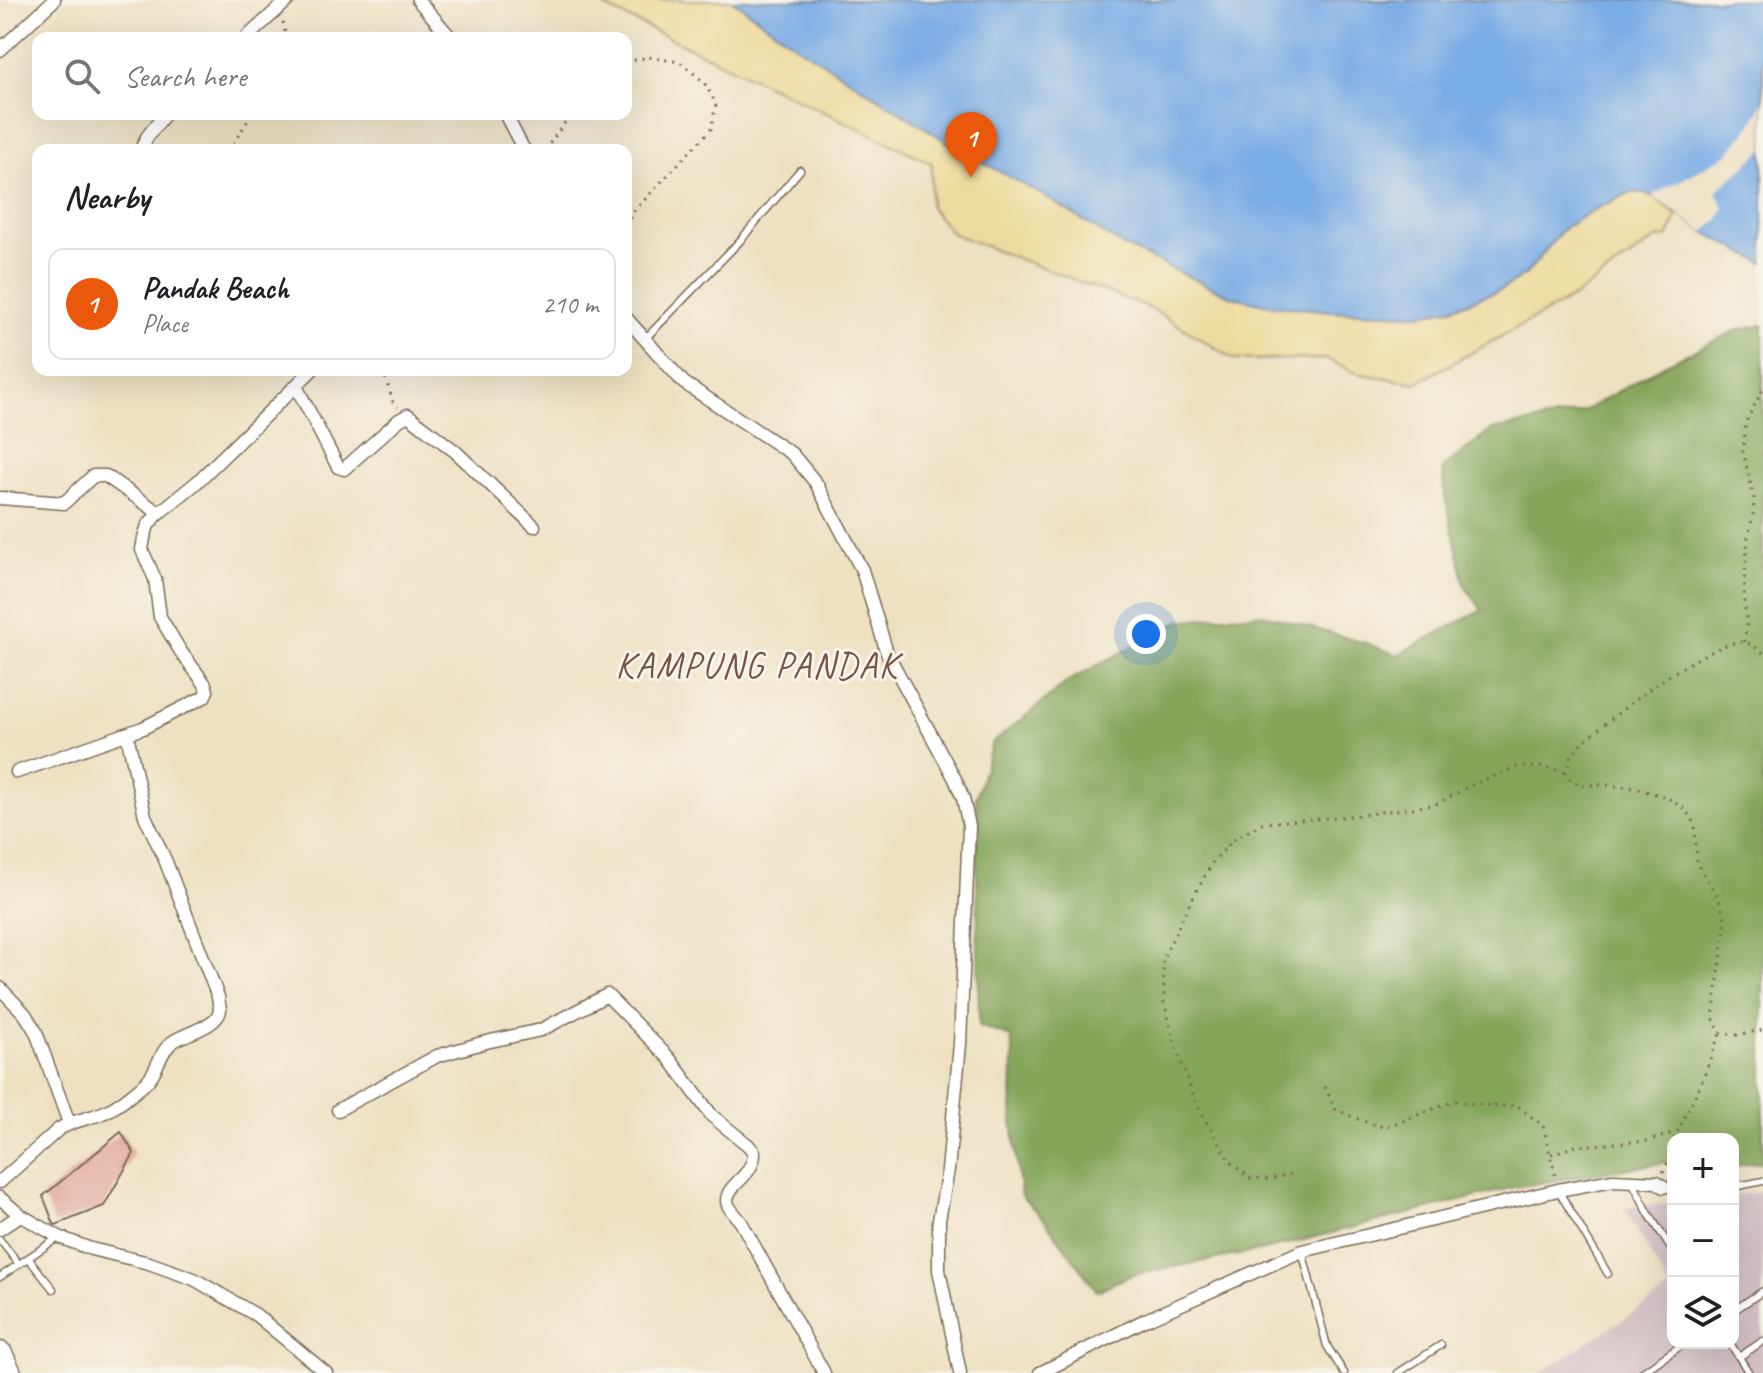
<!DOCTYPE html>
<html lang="en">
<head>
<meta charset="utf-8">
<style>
	:root { --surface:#fff; --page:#f6f6f6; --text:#202124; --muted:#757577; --line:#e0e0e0; --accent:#ea580c }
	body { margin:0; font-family:Caveat,sans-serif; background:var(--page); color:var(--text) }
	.controls { position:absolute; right:24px; bottom:24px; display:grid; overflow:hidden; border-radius:16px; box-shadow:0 8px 32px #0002 }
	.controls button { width:72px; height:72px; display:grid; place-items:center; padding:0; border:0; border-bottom:2px solid var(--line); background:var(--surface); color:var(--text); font:40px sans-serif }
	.you { position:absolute; left:1146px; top:634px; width:28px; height:28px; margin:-20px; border:6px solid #fff; border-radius:50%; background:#1a73e8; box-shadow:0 0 0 12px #1a73e833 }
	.badge { display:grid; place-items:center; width:52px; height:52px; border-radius:50%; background:var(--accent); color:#fff; font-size:26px; font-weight:700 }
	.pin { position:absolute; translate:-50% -66px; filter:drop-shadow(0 2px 4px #0008) }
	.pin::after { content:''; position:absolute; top:42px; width:28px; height:24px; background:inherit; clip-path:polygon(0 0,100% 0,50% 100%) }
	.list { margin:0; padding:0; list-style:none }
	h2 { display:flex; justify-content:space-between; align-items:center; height:104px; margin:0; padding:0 32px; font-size:34px }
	h2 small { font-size:26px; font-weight:400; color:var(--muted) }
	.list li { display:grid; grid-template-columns:52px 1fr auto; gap:24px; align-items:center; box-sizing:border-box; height:112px; margin:0 16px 16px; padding:0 16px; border:2px solid var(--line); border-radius:16px }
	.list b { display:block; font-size:30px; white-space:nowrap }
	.list p { margin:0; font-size:26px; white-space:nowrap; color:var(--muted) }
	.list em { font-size:26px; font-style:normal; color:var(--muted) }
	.icon { flex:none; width:44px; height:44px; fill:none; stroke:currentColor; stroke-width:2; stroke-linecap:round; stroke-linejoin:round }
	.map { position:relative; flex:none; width:1763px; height:1373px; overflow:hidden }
	.search { position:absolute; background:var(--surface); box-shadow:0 8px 32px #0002; left:32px; top:32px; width:600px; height:88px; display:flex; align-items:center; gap:20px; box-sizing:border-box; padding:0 28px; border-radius:16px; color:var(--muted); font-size:30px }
	.panel { position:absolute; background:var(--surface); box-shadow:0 8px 32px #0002; left:32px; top:144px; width:600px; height:232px; border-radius:16px }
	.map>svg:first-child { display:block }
	.industrial { fill:#d2bec3 }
	.forest { fill:#84a55a; stroke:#60683c; stroke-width:2 }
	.sand { fill:#eeda9e; stroke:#94825e; stroke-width:2 }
	.water { fill:#7aace5; stroke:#5a6b82; stroke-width:2 }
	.pier { fill:#eee1c2 }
	.building { fill:#e0a393 }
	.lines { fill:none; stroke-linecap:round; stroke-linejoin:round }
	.lane-casing { stroke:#7a6a57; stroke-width:9 }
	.street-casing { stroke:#7a6a57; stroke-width:15 }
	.highway-casing { stroke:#7a6a57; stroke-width:27 }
	.path { stroke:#7a6a57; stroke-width:3; stroke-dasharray:2 6; stroke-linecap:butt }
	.lane { stroke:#fff; stroke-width:6 }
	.street { stroke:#fff; stroke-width:12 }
	.highway { stroke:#fff; stroke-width:24 }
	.labels { text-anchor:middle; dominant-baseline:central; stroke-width:6; stroke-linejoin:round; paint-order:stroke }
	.neighbourhood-label { font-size:36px; letter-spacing:2px; fill:#755447; stroke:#f7f3e8 }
</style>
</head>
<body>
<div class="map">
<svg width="1763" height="1373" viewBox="0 0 1763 1373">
	<rect width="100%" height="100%" fill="#f7f3e8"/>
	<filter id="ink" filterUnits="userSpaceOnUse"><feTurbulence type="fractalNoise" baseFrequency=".0125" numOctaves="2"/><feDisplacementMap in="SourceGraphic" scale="16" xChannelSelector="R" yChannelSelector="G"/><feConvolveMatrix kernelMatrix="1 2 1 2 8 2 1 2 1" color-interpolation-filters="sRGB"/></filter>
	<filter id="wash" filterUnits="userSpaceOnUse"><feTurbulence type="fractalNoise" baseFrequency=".006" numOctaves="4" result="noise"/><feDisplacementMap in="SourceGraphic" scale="32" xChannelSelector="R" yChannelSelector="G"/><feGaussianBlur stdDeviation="1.8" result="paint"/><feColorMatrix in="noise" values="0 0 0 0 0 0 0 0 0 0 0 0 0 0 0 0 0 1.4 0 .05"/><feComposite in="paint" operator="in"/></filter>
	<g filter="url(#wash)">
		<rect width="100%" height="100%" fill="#eee1c2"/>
		<path class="industrial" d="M1763,1191V1373H1540L1670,1289L1624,1208L1673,1203V1343H1733V1196Z"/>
		<path class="forest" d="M1763,325V1162L1733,1166V1139H1673V1161L1515,1187L1263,1250L1131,1275L1097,1291L1044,1219L1021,1196L1012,1120L1013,1054L1011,1037L979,1026L976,798L992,743L1070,680L1180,621L1210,617L1263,614L1365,643L1397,655L1482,610L1465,586L1445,496L1442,468L1492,430L1582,412L1664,365L1735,331Z"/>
		<path class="sand" d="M590,0H732L794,44L952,145L1044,196L1124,246L1230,296L1331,311L1418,314L1449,309L1502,289L1526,274L1564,228L1592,211L1629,193L1636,192L1652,196L1677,215L1669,237L1655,239L1574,297L1416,383L1356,373L1327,359L1235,360L1152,309L953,234L930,207L932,163Z"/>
		<path class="water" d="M732,0H1763V263L1704,232L1652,196L1636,192L1629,193L1592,211L1564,228L1526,274L1502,289L1449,309L1418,314L1331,311L1269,305L1230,296L1124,246L1044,196L952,145L794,44Z"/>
		<path class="pier" d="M1763,102V150L1717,191L1724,208L1718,220L1704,232L1652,196L1727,155L1752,124Z"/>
		<g id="blocks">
			<path class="building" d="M121,1132L134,1153L104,1206L56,1225L54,1224L43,1196Z"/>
		</g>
	</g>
	<g filter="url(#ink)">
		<use href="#blocks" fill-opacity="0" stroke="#7a6a57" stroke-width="2"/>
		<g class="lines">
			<g class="lane-casing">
				<g id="lane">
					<path d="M645,339L739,242L800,170"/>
					<path d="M1633,1183L1649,1214L1673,1252"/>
					<path d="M1733,1187L1763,1181"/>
					<path d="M1558,1190L1608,1274"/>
					<path d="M0,1240L19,1264"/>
					<path d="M1302,1251L1327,1346L1344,1373"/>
					<path d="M28,1258L53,1289"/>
					<path d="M0,1277L59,1237"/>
					<path d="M1733,1311L1763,1291"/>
					<path d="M1730,1343L1749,1373"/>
					<path d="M1739,1357L1763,1341"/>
					<path d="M1398,1373L1441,1345"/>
					<path d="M1641,1373L1685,1343"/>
				</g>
			</g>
			<g class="street-casing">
				<g id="street">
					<path d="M418,0L451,38"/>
					<path d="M246,38L288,0"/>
					<path d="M0,50L54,0"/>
					<path d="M505,114L524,150"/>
					<path d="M141,150L147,137L165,114"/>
					<path d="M626,318L684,383L792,454L816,483L862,570L887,653L955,779L963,798L969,826L960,1044L948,1170L939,1220V1270L960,1373"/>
					<path d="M296,386L338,467L344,469L399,420L408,415L456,452L534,526"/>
					<path d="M0,498L64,503L93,476H106L159,513"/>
					<path d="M17,772L143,728L204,697L207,691L205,684L181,652L160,617L155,579L142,550L144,538L148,525L159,513L196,483L312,370"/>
					<path d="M0,988L25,1014L36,1032L69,1123"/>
					<path d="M338,1110L437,1056L486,1042L541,1030L607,995L669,1058L712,1116L748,1145L754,1152C755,1178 721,1186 728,1205C731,1211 737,1217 741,1222L824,1373"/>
					<path d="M0,1182L59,1129C72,1121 86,1119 100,1114C116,1108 130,1096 142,1086C159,1073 158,1051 174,1041C186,1033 218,1026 220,1010C220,1008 218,999 218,997L166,862L145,816L127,734"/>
					<path d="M0,1198L20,1215L59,1237L91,1249L149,1263L194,1279L256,1315L326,1373"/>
					<path d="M0,1229L20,1215"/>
					<path d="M1040,1373L1143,1321L1302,1251L1558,1190L1613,1180L1657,1182L1664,1187"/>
				</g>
			</g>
			<g class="highway-casing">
				<path id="highway" d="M0,1354L9,1373"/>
			</g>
			<g class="path">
				<path d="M283,22L286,38"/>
				<path d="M626,62L648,57L680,62L704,82L716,104L711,129L634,211L626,223"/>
				<path d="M229,150L252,114"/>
				<path d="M545,150L571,114"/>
				<path d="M383,370L393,402L398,407"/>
				<path d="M1744,642L1747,624L1744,601L1745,571L1748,537L1753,516L1754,498L1743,451L1746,422L1763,389"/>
				<path d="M1763,653C1757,648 1750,642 1741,642C1728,642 1718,649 1706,654C1659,678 1620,712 1579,745L1571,757L1566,772L1571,781L1583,785H1606L1635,788L1666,797L1685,809L1695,824L1697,864L1718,897L1726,921L1713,1017L1720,1033L1736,1035L1763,1030"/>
				<path d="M1325,1087L1335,1109L1360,1120L1383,1127L1400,1122L1454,1101L1493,1106H1518L1543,1126L1556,1178"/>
				<path d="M1674,1139L1701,1083L1720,1033"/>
				<path d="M1551,1154L1576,1146L1647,1141L1676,1132"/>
				<path d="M1663,1172L1667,1164L1673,1141"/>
				<path d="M1291,1174L1270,1179L1250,1178L1230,1162L1196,1103L1177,1050L1164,1002L1163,958L1188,907L1212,863L1233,840L1262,823L1351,816L1434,805L1472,785L1517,767H1544L1566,772"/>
			</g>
			<use href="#lane" class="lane"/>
			<use href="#street" class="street"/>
			<use href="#highway" class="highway"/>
		</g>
	</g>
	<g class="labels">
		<g class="neighbourhood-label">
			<text x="757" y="665">KAMPUNG PANDAK</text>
		</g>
	</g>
</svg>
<div class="controls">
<button>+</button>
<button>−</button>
<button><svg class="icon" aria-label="layers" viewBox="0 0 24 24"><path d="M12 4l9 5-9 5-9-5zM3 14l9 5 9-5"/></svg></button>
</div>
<div class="you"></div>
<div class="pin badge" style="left:971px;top:178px">1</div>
<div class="search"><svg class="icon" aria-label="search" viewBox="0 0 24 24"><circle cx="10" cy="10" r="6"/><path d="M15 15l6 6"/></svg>Search here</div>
<section class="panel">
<h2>Nearby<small></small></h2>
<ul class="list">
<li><span class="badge">1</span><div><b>Pandak Beach</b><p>Place</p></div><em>210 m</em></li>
</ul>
</section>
</div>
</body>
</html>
